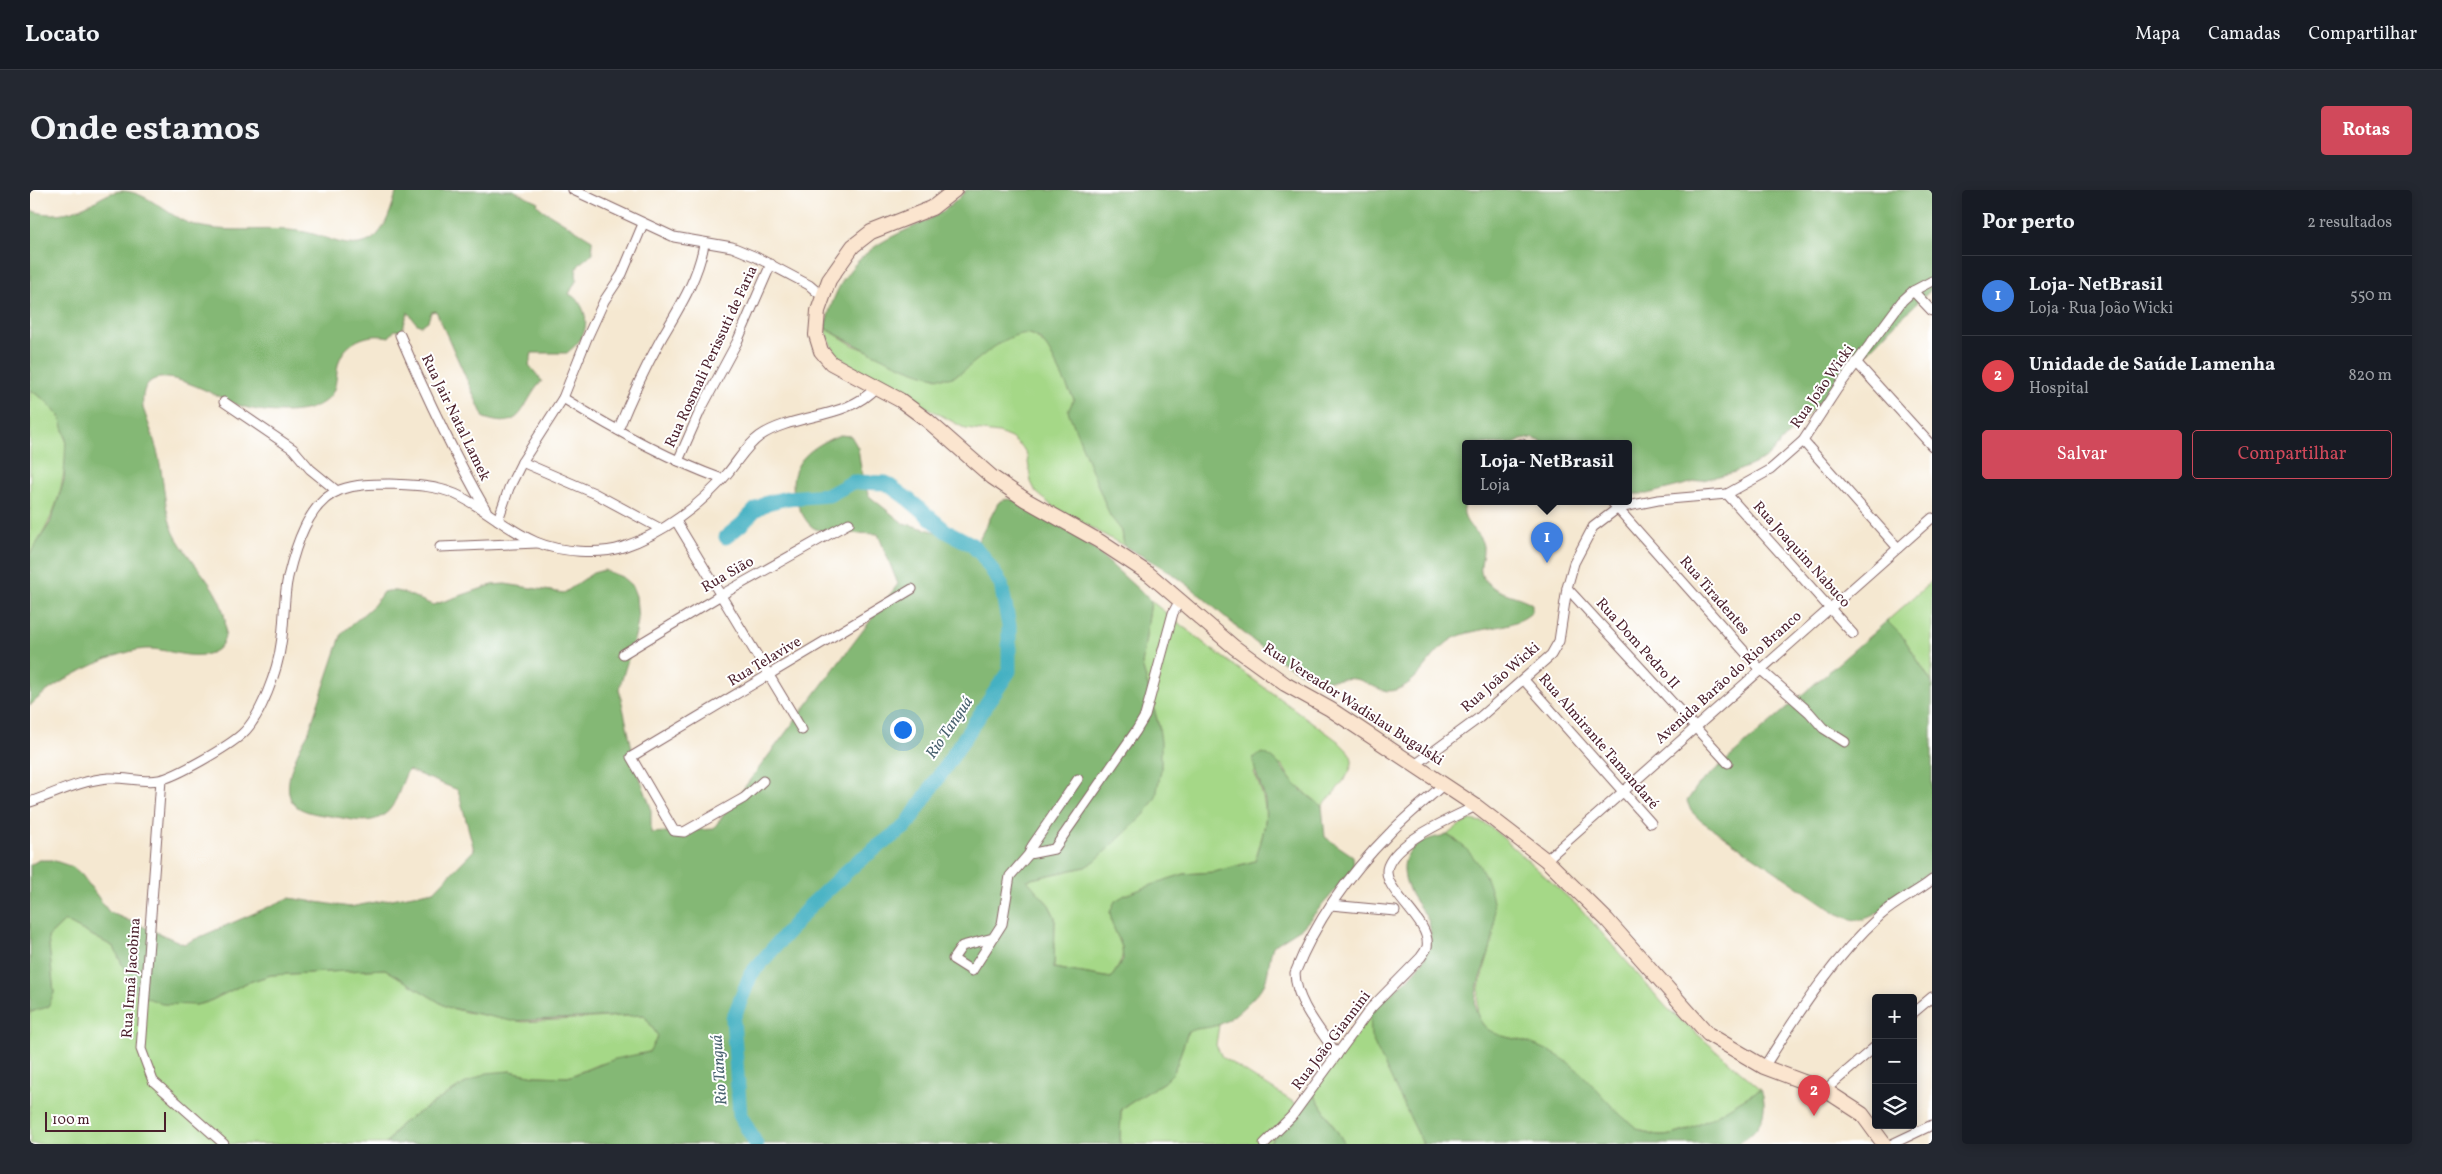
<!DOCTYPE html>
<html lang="pt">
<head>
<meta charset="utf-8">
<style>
	:root { --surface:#171b24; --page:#242831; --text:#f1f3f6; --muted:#9ea1a6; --line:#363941; --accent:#d1495b }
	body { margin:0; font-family:Vollkorn,serif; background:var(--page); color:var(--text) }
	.controls { position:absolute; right:15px; bottom:15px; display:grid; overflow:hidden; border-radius:5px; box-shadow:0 2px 12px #0003 }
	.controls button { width:45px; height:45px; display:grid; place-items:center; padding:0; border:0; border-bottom:1px solid var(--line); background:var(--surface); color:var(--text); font:25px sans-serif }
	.scale { position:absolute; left:15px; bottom:12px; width:121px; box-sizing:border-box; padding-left:5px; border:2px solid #4a1f2b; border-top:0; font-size:14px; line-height:18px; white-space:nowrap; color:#4a1f2b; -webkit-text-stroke:4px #fff; paint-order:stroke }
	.you { position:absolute; left:872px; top:539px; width:18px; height:18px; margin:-12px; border:4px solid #fff; border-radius:50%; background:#1a73e8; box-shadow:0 0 0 8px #1a73e833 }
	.badge { display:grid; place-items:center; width:32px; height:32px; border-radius:50%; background:var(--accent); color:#fff; font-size:16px; font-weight:700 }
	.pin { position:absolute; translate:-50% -41px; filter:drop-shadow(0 1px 2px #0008) }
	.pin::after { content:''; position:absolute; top:26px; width:18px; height:15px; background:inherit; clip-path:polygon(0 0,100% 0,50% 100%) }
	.popup { position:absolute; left:1432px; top:250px; width:170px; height:65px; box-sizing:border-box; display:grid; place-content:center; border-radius:5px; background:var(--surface); filter:drop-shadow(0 1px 4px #0005); font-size:16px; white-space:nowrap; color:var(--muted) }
	.popup b { font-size:19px; color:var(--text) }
	.popup::after { content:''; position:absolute; left:50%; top:100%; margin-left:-10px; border:10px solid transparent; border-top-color:var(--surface) }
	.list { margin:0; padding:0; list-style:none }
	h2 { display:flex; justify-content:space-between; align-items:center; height:65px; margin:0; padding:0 20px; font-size:21px }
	h2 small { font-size:16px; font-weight:400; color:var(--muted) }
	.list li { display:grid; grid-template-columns:32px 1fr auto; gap:15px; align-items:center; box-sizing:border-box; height:80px; padding:0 20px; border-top:1px solid var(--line) }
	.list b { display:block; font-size:19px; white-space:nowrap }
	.list p { margin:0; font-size:16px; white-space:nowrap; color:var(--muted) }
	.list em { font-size:16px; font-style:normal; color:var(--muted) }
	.actions { display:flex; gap:10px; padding:15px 20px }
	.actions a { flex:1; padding:11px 0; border:1px solid var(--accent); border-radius:5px; text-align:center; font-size:18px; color:var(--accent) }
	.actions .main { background:var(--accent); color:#fff }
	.icon { flex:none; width:28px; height:28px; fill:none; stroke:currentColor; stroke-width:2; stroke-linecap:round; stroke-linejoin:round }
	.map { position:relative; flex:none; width:1902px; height:954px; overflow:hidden; border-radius:5px }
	header { display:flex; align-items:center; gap:30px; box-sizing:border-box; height:70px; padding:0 25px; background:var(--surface); border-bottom:1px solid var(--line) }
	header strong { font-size:24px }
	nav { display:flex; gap:28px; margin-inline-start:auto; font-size:18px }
	.intro { display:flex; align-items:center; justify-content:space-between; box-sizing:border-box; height:120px; padding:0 30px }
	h1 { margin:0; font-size:35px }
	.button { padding:12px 22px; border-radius:5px; background:var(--accent); color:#fff; font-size:18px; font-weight:700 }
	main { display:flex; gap:30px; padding:0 30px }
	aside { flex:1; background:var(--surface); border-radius:5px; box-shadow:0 2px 12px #0003 }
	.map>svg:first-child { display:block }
	.green { fill:#a5d887; stroke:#787c59 }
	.forest { fill:#84b874; stroke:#676c50 }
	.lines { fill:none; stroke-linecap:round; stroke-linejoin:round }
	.river { stroke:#45b1c2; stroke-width:15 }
	.minor-casing { stroke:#866565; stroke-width:11 }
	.secondary-casing { stroke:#866565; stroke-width:16 }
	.minor { stroke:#fff; stroke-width:9 }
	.secondary { stroke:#fbe5cf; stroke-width:14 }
	.labels { text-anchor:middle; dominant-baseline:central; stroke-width:4; stroke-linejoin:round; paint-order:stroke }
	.street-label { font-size:15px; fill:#4a1f2b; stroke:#fff }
	.water-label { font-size:16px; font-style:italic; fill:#48616f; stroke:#fff }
</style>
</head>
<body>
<header>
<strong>Locato</strong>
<nav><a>Mapa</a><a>Camadas</a><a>Compartilhar</a></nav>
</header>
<div class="intro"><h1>Onde estamos</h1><a class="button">Rotas</a></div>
<main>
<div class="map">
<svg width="1902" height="954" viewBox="0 0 1902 954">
	<rect width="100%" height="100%" fill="#fff"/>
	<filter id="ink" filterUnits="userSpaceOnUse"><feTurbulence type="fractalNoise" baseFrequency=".02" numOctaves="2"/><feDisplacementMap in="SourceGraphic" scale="10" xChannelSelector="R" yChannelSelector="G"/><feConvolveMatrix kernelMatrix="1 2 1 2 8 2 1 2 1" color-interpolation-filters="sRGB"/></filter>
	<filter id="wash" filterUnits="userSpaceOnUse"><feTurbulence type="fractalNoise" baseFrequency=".0096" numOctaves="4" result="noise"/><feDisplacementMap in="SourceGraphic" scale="20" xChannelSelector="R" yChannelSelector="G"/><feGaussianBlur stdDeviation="1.12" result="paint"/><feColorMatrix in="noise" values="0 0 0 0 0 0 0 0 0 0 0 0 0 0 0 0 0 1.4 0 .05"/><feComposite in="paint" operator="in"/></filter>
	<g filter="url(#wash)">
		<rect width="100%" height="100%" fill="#f5e8d1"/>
		<g class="green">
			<path d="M795,138L823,155L907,188L980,144L994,142L1005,146L1018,158L1056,232L1092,341L1094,356L1021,315L1006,302L1001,292L997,265L993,258L981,248L969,243L936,239L827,179C807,167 802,161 795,138Z"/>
			<path d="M0,200C11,207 22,214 29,225C35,235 36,248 36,259C35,299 22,332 0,364Z"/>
			<path d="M1902,391V493L1873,447L1857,431Z"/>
			<path d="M1121,411L1180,458L1308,551C1313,557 1321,562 1322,570C1324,583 1300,607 1292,616L1263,593L1252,575L1224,582C1241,623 1237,630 1225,671L1184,682L1154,684L1119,697L1082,734C1094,761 1098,763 1081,788L1024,778L1025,727L1019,715L996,690L1055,677L1131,580L1129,537L1112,475Z"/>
			<path d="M1440,630L1452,632L1463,639L1551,719L1637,818L1731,899C1704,913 1661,946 1630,946C1621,946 1613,941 1605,937L1491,850L1469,846L1455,838L1447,825L1449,797L1462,752L1426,650L1417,645L1427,637Z"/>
			<path d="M35,731L84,757L103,798L166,815L178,812L216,793L241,785L355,779L417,817L436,822L493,832L614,825L628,846L619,862L567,875L538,887L505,886L480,881L434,894L370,935L356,954H0V822H3L24,803L18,747Z"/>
			<path d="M1340,819L1355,874L1393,954H1315L1283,903Z"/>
			<path d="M1189,835L1186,855L1192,867L1271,917L1238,954H1090L1091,919L1134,892L1144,882L1158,842L1167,837Z"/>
		</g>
		<g class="forest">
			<path d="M367,0H483L508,12L507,15L513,20L562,50L563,63C554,71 543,75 547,89L539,104C554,111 561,133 551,148C548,154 542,158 537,163H502L499,175L512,191C490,214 495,242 454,228L406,121L401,122L398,131L391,136L386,133L378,122L372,141L365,140L359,147C338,142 313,152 308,175C306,184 307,197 301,205C290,219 270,222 253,222C239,222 224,220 211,216C187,209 107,155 113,218C120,238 128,259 131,280C135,302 135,323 144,343C160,376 201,404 195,446C193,454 189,460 181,463C161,470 141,460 121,459C91,457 20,493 0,516V364L20,333L28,310L34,290L36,249L30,226L15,210L0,200V20C21,28 43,23 62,13C71,8 80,2 90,1C115,0 136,24 158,33C195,46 237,35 275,42C297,46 319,62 341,50C356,41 362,16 367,0Z"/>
			<path d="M936,0H1902V99L1869,130L1735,269L1705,282L1617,304H1598V254H1518L1502,248L1491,250L1484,254H1436C1436,273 1438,294 1436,312C1435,316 1433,319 1434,324C1436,337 1451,343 1453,356C1454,372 1444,383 1460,395C1472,405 1489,405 1502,414V422C1486,439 1446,437 1424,448C1402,460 1392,490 1368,499C1352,506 1341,492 1325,489C1311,487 1298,493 1284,488C1242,474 1194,424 1159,396C1139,380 1116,368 1094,356L1092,341L1080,326L1038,221L1044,209C1013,155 1014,115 947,170C939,176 929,187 918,188C893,191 819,152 795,138C803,102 817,75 849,54C880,35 911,31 936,0Z"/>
			<path d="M810,245L821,246L828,258L833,291L839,306L873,333L947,353L968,313C977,306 985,310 995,314L1062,357L1121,411L1112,475L1129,537L1131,552V580L1126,607L1114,625L1065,671L1055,677L997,690L1019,715L1025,727L1024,778L1081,788L1093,770L1092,757L1082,734L1080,722L1085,711L1095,705L1138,689L1154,684L1184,682L1225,671C1232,648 1239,629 1234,606C1230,592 1224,582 1223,568L1232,563C1249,568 1252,581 1264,593C1272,602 1283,609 1292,616L1295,647L1323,666L1324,679L1273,737L1243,756C1239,767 1239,780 1236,790C1232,802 1200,832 1188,835C1177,839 1168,837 1158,842L1144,882L1134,892L1091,919L1090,954H356L370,935L381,927L434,894L457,883L480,881L505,886L538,887L585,869L619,862L628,846L614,825L481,831L417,817L355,779L241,785L216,793L178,812L166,815L132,814L113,806L103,798L84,757L35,731L18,747L24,803L18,817L0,822V675L9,670H22L43,677L52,685L79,722L154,754L259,708L320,717L404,701L444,660L428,600L378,580C371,592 367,616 355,624C341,635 323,630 307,627C294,625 280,624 269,618C245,604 268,560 278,544L312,443L344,415L353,402C371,397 386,409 403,415L462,395L475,394L534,403L563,383L574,380L592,387L602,396L606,406L608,430L606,443L589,499L606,577L621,618V643L683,639L868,394L848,344C830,343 803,344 786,339C778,336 773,325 769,318C751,280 776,258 810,245Z"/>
			<path d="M1857,431L1873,447L1902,493V680C1885,694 1849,730 1827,730C1821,730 1814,726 1808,724L1670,630L1661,621L1657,611L1668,595Z"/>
			<path d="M1417,645C1455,665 1471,712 1462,752C1457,774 1439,804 1448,826C1457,849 1483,846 1502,854C1514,858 1526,864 1536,871C1564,889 1595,944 1629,946C1658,948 1705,912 1731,899C1740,923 1729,942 1706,954H1393L1341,847L1340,819C1362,802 1391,785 1399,756C1401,748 1401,737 1398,730C1394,721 1385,713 1381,704C1363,668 1381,650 1417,645Z"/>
			<path d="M1283,903L1315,954H1238Z"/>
		</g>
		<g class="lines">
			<path class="river" d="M696,347L712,334L725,320L737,313L757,308L799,305L823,292L856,293L878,309L916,341L941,354L952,365L971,394L979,436V481L876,636L827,672L781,715L721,784L703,829L710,925L726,954"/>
		</g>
	</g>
	<g filter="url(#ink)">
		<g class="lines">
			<g class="minor-casing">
				<g id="minor">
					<path d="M543,0L644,47L702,57L726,67L779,95L793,107"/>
					<path d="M1883,101L1902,121"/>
					<path d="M370,145C396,206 423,263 456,320"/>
					<path d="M1826,172L1902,256"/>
					<path d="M533,208C583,239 637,269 692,289"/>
					<path d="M194,212L263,259L280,279L307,301"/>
					<path d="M588,240C601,208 615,178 631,149C649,118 668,89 674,54"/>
					<path d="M1773,251L1868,358"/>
					<path d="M1490,254H1492"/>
					<path d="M648,271L670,221L707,152L741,74"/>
					<path d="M492,272L564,303L631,339"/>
					<path d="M1697,304L1823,444"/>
					<path d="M1582,312L1730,479L1779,522L1793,538L1815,552"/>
					<path d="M468,330L479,298L492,272L533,208L557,148L574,111L592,84L613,34"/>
					<path d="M646,331L772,540"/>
					<path d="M410,357L507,353"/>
					<path d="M1537,398L1698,573"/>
					<path d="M593,464L691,405L819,333"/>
					<path d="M1494,490L1621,633"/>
					<path d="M1385,575L1449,528L1521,465L1529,451L1537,398L1544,373L1563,337L1588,318L1628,310L1697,304L1740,280L1773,251L1807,199L1872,111L1883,101L1902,91"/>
					<path d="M131,590L111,859L123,891L194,954"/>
					<path d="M733,591L714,608L654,642L644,641L601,567L882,399"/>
					<path d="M0,612C26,603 51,590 79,588C96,587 113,593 129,590C146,587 199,556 212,544C231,527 248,479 251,454C255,432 253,409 258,387C265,358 278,312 310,300C327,294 342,294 359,294C381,295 404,295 425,304C454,317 477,340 506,352C529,362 570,365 593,357C632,344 671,315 697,284C708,271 716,256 730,246C764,223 817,230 846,197"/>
					<path d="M999,664L1002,656L1048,589"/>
					<path d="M1516,670L1902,328"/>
					<path d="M1301,715L1365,721"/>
					<path d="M963,748L932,756L923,769L942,781L972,734L980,686L999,664L1024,659L1106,541L1115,526L1143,423L1150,410"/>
					<path d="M1883,823L1902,807"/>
					<path d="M1307,865C1291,840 1266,813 1265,783C1286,730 1320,683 1360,643C1377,625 1397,610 1414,594"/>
					<path d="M1734,877C1769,822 1803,768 1851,725C1866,711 1886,703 1902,690"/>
					<path d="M1795,900L1846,856"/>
					<path d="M1234,954L1262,926L1341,818L1391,767C1393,764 1396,760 1397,757C1402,730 1349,699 1358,676C1368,650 1422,628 1446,616"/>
					<path d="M1862,954L1902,935"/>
				</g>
			</g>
			<g class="secondary-casing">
				<path id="secondary" d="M925,0L902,18L841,42L823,56L799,90L788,121L786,145L791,161L801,173L870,210L897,230L962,287L996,310L1069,351L1119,384L1204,457L1255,494L1300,519L1446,616L1516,670L1577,730L1678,844L1734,877L1795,900L1832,924L1854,954"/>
			</g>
			<use href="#minor" class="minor"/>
			<use href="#secondary" class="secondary"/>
		</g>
	</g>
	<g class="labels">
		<g class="street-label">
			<text transform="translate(682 167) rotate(-65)">Rua Rosmali Perissuti de Faria</text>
			<text transform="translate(1793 197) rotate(-55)">Rua João Wicki</text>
			<text transform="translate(425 228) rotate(64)">Rua Jair Natal Lamek</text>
			<text transform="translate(1771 365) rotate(48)">Rua Joaquim Nabuco</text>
			<text transform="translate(698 385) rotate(-30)">Rua Sião</text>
			<text transform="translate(1684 406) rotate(49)">Rua Tiradentes</text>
			<text transform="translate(1607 454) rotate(48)">Rua Dom Pedro II</text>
			<text transform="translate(735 472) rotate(-31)">Rua Telavive</text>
			<text transform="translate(1471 488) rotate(-41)">Rua João Wicki</text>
			<text transform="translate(1699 488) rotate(-42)">Avenida Barão do Rio Branco</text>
			<text transform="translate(1323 515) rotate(33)">Rua Vereador Wadislau Bugalski</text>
			<text transform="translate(1568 552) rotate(49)">Rua Almirante Tamandaré</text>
			<text transform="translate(102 788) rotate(-86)">Rua Irmã Jacobina</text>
			<text transform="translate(1302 851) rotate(-53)">Rua João Giannini</text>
		</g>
		<g class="water-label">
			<text transform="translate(920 538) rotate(-56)">Rio Tanguá</text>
			<text transform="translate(690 880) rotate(-94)">Rio Tanguá</text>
		</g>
	</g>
</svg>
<div class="controls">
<button>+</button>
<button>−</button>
<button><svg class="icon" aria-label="layers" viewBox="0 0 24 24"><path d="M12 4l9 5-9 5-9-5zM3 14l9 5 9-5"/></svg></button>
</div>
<div class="scale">100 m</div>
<div class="you"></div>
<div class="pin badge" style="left:1517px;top:373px;background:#3f7fe0">1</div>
<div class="popup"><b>Loja- NetBrasil</b>Loja</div>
<div class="pin badge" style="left:1784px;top:926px;background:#e0444e">2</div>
</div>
<aside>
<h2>Por perto<small>2 resultados</small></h2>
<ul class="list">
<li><span class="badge" style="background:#3f7fe0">1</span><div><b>Loja- NetBrasil</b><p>Loja · Rua João Wicki</p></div><em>550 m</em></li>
<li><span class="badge" style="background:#e0444e">2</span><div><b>Unidade de Saúde Lamenha</b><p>Hospital</p></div><em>820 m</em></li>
</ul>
<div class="actions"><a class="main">Salvar</a><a>Compartilhar</a></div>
</aside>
</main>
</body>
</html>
